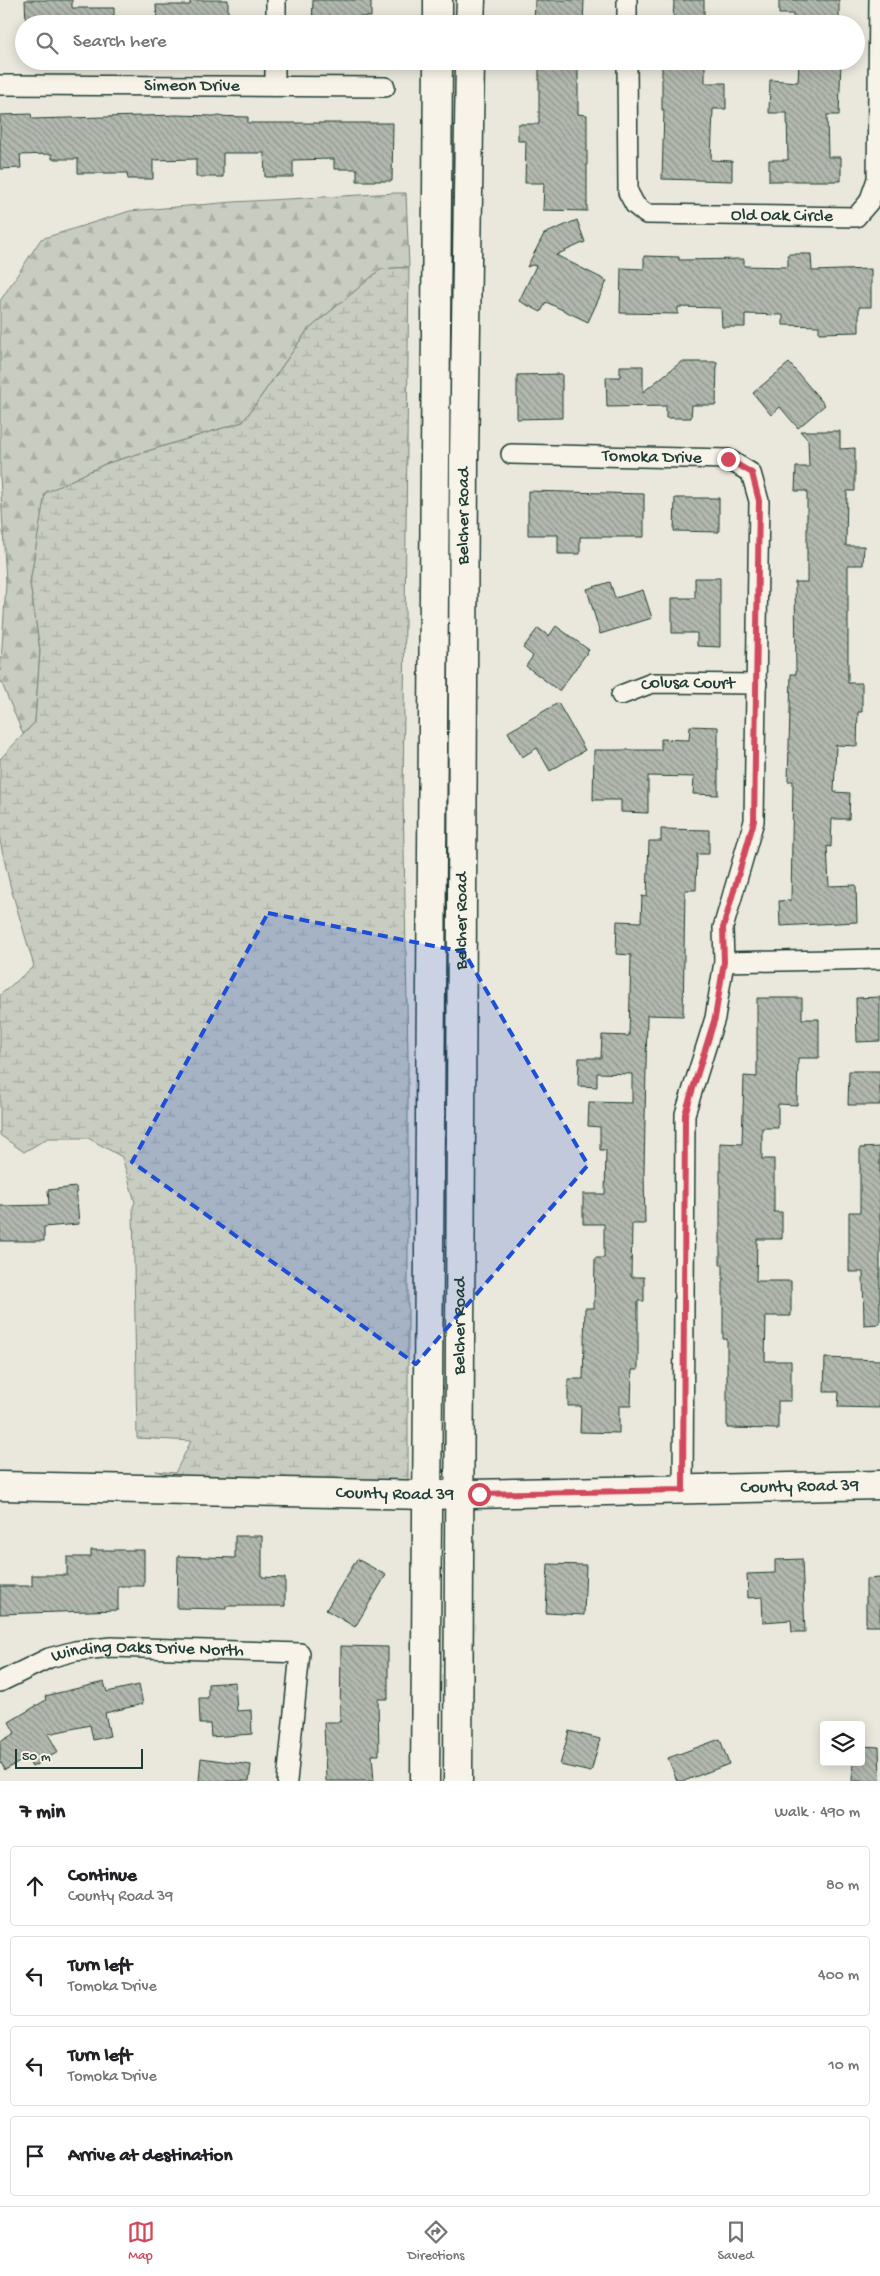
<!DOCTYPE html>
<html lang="en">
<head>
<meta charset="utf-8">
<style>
	:root { --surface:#fff; --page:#f6f6f6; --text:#202124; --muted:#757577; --line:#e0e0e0; --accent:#d1495b }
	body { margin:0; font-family:"Gochi Hand",sans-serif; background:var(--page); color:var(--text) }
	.controls { position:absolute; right:15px; bottom:15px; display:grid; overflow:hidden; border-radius:5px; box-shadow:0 2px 12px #0003 }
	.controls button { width:45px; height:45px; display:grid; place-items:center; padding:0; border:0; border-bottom:1px solid var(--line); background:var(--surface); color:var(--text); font:25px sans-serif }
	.scale { position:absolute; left:15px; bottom:12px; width:128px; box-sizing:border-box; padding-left:5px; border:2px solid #1f3d34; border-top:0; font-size:14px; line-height:18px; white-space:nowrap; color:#1f3d34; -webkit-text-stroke:4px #f7f3e8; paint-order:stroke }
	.stop { position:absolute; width:15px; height:15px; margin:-11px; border:4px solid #d1495b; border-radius:50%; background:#fff }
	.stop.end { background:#d1495b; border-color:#fff; box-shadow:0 1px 5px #0008 }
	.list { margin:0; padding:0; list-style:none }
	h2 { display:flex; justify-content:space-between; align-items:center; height:65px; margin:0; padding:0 20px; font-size:21px }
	h2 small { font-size:16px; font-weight:400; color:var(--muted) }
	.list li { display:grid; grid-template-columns:32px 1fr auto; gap:15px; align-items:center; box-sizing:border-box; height:80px; margin:0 10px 10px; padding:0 10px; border:1px solid var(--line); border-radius:5px }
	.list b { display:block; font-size:19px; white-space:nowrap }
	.list p { margin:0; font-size:16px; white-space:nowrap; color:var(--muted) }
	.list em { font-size:16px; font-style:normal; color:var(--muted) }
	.icon { flex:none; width:28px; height:28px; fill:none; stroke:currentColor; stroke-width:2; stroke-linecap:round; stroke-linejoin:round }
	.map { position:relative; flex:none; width:880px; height:1781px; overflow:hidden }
	.search { position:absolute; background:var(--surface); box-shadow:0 2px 12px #0003; left:15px; right:15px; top:15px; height:55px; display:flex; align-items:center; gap:12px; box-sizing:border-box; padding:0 18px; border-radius:28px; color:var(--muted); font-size:19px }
	.sheet { height:425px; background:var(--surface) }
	nav { display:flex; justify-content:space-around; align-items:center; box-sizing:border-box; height:70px; border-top:1px solid var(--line); background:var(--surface); font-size:14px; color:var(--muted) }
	nav a { display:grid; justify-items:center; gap:2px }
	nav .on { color:var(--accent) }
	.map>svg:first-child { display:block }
	.forest { fill:url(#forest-firs); stroke:#74847a }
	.wetland { fill:url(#wetland-marsh); stroke:#74847a }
	.building { fill:url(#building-back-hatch); stroke:#1f3d34 }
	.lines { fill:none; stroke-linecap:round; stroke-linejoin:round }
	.street-casing { stroke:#1f3d34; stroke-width:22 }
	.secondary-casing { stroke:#1f3d34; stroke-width:31 }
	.street { stroke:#f7f3e8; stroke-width:19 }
	.secondary { stroke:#f7f3e8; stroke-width:28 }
	.route { stroke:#d1495b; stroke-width:6 }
	.marked { fill:#1d4ed8; fill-opacity:0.2; stroke:#1d4ed8; stroke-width:4; stroke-dasharray:10 6; stroke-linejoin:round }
	.labels { text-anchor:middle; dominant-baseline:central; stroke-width:5; stroke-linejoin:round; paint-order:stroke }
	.street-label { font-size:18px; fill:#1f3d34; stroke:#f7f3e8 }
</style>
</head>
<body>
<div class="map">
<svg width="880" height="1781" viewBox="0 0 880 1781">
	<defs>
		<pattern id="forest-firs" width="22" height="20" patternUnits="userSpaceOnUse" patternTransform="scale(1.25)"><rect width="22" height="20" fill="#c8ccc1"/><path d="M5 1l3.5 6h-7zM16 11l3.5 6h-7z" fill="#abb0a6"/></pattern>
		<pattern id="wetland-marsh" width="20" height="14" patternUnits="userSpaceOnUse" patternTransform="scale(1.25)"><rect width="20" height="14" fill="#c8ccc1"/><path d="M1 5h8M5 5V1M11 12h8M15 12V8" fill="none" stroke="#abb0a6"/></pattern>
		<pattern id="building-back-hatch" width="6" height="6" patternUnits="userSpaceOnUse" patternTransform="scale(1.25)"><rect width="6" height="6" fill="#b2b8ae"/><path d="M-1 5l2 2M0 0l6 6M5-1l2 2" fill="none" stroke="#90978e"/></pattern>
	</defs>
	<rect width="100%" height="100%" fill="#eae8dd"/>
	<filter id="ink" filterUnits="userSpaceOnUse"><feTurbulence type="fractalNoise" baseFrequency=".02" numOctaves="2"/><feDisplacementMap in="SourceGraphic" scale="10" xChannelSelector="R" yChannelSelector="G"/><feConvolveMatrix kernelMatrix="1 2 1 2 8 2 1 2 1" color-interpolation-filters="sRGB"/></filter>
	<g filter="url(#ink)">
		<path class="forest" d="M396,193H406L409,267L381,269L307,331L243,422L105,464L46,493L30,583L40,650L35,722L23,734L0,679L6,583L0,475V301L41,239L130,211L233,202Z"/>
		<path class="wetland" d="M409,267L403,796L408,1056V1484L223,1481L169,1475L155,1471L175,1473L191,1441L137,1438L133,1207L135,1202L122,1157L88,1138H48L24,1152L0,1135V995L34,966L10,885L0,841V759L35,722L40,650L30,583L45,493L105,464L243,422L307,331L381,269Z"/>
		<g class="building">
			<path d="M25,0H72V8H114V24H26Z"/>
			<path d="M190,0H228V24H157L156,5H190Z"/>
			<path d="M313,0H371V17H351V24H312Z"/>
			<path d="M535,0H584L583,24H534Z"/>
			<path d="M674,0H704V24H673Z"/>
			<path d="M779,0H839V24H793V14H779Z"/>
			<path d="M539,61H578V114L587,115V211L543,210L544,183H525L526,141H518V124H539Z"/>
			<path d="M662,61H705V83H726V109H713L711,160L732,161V181L662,179L664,110H662Z"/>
			<path d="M799,61H841L839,115H827L828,157H841V181H769V160H788L787,113H769L770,80L798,82Z"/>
			<path d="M31,114L32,119L177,115L248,117V123H393L392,181H357V169H334V159L293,160V177H265L264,153H223V177H196V159L153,160V179H128L127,173H78V159H52V154L20,155L21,168L0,169V115Z"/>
			<path d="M577,220L585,242L556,255L607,281L588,322L546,302L541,312L519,301L536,266L532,265L527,267L544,234Z"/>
			<path d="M788,254H811L812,271L871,269V307H859V332L819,333V326L783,325V315L745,314V327H722L721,308L678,307V314L620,313L621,268L644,269V256L679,257V260L744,259V266L788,267Z"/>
			<path d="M681,362H717L716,405H692L691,418H666V406L607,407L606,377H620V366H643V392Z"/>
			<path d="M789,363L825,405L798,428L780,407L771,415L753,393Z"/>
			<path d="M562,374V418L517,419V375Z"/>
			<path d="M800,431H840V449L855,448V491H847L846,546H864L863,565H848V683H862V712H858L857,746L836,745L834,792L850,793L849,819H832L831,847L827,846L829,886L856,885L857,922L780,926L779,901L791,900L793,781H788L791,674H796L795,582H807V491H795L796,467H809L808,440Z"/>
			<path d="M528,491L644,494V537H580V554H558V535H528Z"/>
			<path d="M675,498H719V532L674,531Z"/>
			<path d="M695,578H720V647L697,646V633H672V598H695Z"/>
			<path d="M610,582L615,598L643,590L652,618L600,634L587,589Z"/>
			<path d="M556,626L589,650L559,691L526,666L533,656L523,648L538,628L549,636Z"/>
			<path d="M558,703L585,750L550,771L537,748L522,757L508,732Z"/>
			<path d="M690,726L718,727V795L693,794L694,777L648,776V813L621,812V800H593L594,750H661V739L689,740Z"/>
			<path d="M661,829L709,830V854H697L696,890H685L683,1016L647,1015L644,1172L645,1224H632L631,1277H644V1301H638V1370H632L631,1406H619V1433L580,1432L581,1406H568V1379H583L585,1308H594L595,1258H604V1224H583V1194H605L606,1150H600V1127L588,1126L589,1102L632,1103V1074L597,1073V1087L578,1086L579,1058H601L602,1035L629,1036L631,955L616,954L617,921L641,922L642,896L647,897L649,841H661Z"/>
			<path d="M880,997V1041L857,1042L856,998Z"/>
			<path d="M757,998H802V1019H819V1058H798L797,1105L778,1104V1128H762V1159H774V1212H782V1239H757L756,1281H791V1316H766L765,1361H791V1401H778V1429L727,1428V1339H723V1265H720V1143L742,1144L744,1076L757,1077Z"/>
			<path d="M849,1071H880V1105H848Z"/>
			<path d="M880,1147V1324L864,1325L863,1272H849V1212H860V1148Z"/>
			<path d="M76,1187L79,1224L44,1227V1241H0V1206L49,1205L48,1190Z"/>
			<path d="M825,1358L880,1360L879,1408L838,1407L839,1392H824Z"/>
			<path d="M235,1536H262V1577L285,1578V1606H226V1609L177,1608L178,1556L235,1558Z"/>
			<path d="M91,1550H144V1586H118V1610L0,1614V1586H32V1575H67V1557H91Z"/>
			<path d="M357,1559L386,1575L355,1627L326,1610Z"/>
			<path d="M802,1559L805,1632H792L791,1620L763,1622L762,1597L748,1598L747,1574L775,1573V1560Z"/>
			<path d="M548,1564L586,1565L584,1615L546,1613Z"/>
			<path d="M880,1578V1626H866V1579Z"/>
			<path d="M341,1646L388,1647V1699H378L379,1755H372L374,1781H326L324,1722H340Z"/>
			<path d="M104,1682L107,1692L139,1685L143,1704L105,1713L110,1736L93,1740L90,1725L48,1734L58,1752L32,1767L27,1758L5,1770L0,1761V1742L15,1733L9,1722L46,1700L45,1696Z"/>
			<path d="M235,1682L237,1711L251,1710L252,1734L211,1737L210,1724H200L199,1698H208V1684Z"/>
			<path d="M569,1731L600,1739L591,1772L560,1765Z"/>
			<path d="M720,1739L729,1764L684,1781H677L668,1758Z"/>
			<path d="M861,1746L879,1747L880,1781H852L853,1762H861Z"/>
			<path d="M201,1758L251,1765L249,1781H199Z"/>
		</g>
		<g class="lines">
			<g class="street-casing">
				<g id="street">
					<path d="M627,0V24"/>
					<path d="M276,24V0"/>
					<path id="s1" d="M627,61L628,192L635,205L646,214L856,217L869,202L877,179L879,0"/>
					<path id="s2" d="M0,85L385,87"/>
					<path d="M275,86V61"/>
					<path id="s3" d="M511,454L728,459L751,473L759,501L754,821L723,928L724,962L715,1018L685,1114L683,1490"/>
					<path id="s4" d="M621,695L652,683L757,684"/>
					<path d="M724,962L880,959"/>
					<path id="s5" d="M0,1682L49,1658L75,1651L111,1647L300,1653L287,1781"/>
				</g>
			</g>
			<g class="secondary-casing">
				<g id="secondary">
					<path d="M438,24V0"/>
					<path d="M470,24L471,0"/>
					<path id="s6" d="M0,1486L428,1495L880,1485"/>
					<path d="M425,1781L438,61"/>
					<path id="s7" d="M458,1781L464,459L470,61"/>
				</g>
			</g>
			<use href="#street" class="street"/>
			<use href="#secondary" class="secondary"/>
		</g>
	</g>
	<g class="lines" filter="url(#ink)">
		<path class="route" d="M479,1494L683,1490L685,1114L715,1018L724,962L723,928L754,821L759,501L752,473L728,459"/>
	</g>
	<path class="marked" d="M268,913L464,952L588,1165L416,1364L132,1162Z"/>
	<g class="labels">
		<g class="street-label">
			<text stroke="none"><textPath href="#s2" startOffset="192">Simeon Drive</textPath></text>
			<text stroke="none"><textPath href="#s1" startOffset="296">Old Oak Circle</textPath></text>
			<text stroke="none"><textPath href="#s3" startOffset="141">Tomoka Drive</textPath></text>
			<text stroke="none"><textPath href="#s7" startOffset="1265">Belcher Road</textPath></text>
			<text stroke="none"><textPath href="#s4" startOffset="69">Colusa Court</textPath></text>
			<text stroke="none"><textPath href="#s7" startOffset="860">Belcher Road</textPath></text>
			<text stroke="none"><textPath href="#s7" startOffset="455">Belcher Road</textPath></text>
			<text stroke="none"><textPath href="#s6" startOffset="800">County Road 39</textPath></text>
			<text stroke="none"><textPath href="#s6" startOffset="395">County Road 39</textPath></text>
			<text stroke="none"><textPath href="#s5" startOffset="154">Winding Oaks Drive North</textPath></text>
		</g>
	</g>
</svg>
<div class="controls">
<button><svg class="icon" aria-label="layers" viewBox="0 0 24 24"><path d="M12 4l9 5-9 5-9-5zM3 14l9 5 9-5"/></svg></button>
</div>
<div class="scale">50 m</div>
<div class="stop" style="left:479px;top:1494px"></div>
<div class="stop end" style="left:728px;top:459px"></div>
<div class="search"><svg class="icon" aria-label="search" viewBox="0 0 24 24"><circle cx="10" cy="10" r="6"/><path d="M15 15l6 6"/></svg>Search here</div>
</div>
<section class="sheet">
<h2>7 min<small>Walk · 490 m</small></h2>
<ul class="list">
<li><svg class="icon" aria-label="ahead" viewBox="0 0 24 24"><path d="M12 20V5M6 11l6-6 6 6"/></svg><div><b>Continue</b><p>County Road 39</p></div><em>80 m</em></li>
<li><svg class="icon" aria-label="left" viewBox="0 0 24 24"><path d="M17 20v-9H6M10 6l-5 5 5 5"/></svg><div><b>Turn left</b><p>Tomoka Drive</p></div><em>400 m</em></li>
<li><svg class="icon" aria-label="left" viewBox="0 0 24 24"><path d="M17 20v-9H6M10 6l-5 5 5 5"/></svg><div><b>Turn left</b><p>Tomoka Drive</p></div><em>10 m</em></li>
<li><svg class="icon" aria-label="arrive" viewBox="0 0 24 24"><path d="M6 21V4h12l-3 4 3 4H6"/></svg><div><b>Arrive at destination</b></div></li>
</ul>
</section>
<nav>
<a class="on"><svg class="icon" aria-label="map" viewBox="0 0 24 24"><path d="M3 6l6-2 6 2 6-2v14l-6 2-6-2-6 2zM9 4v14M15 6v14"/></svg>Map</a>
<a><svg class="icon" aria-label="directions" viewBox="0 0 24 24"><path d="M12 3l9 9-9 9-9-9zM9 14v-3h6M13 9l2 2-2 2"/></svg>Directions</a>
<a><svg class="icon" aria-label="saved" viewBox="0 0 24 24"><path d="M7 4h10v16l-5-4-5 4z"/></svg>Saved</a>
</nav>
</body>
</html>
